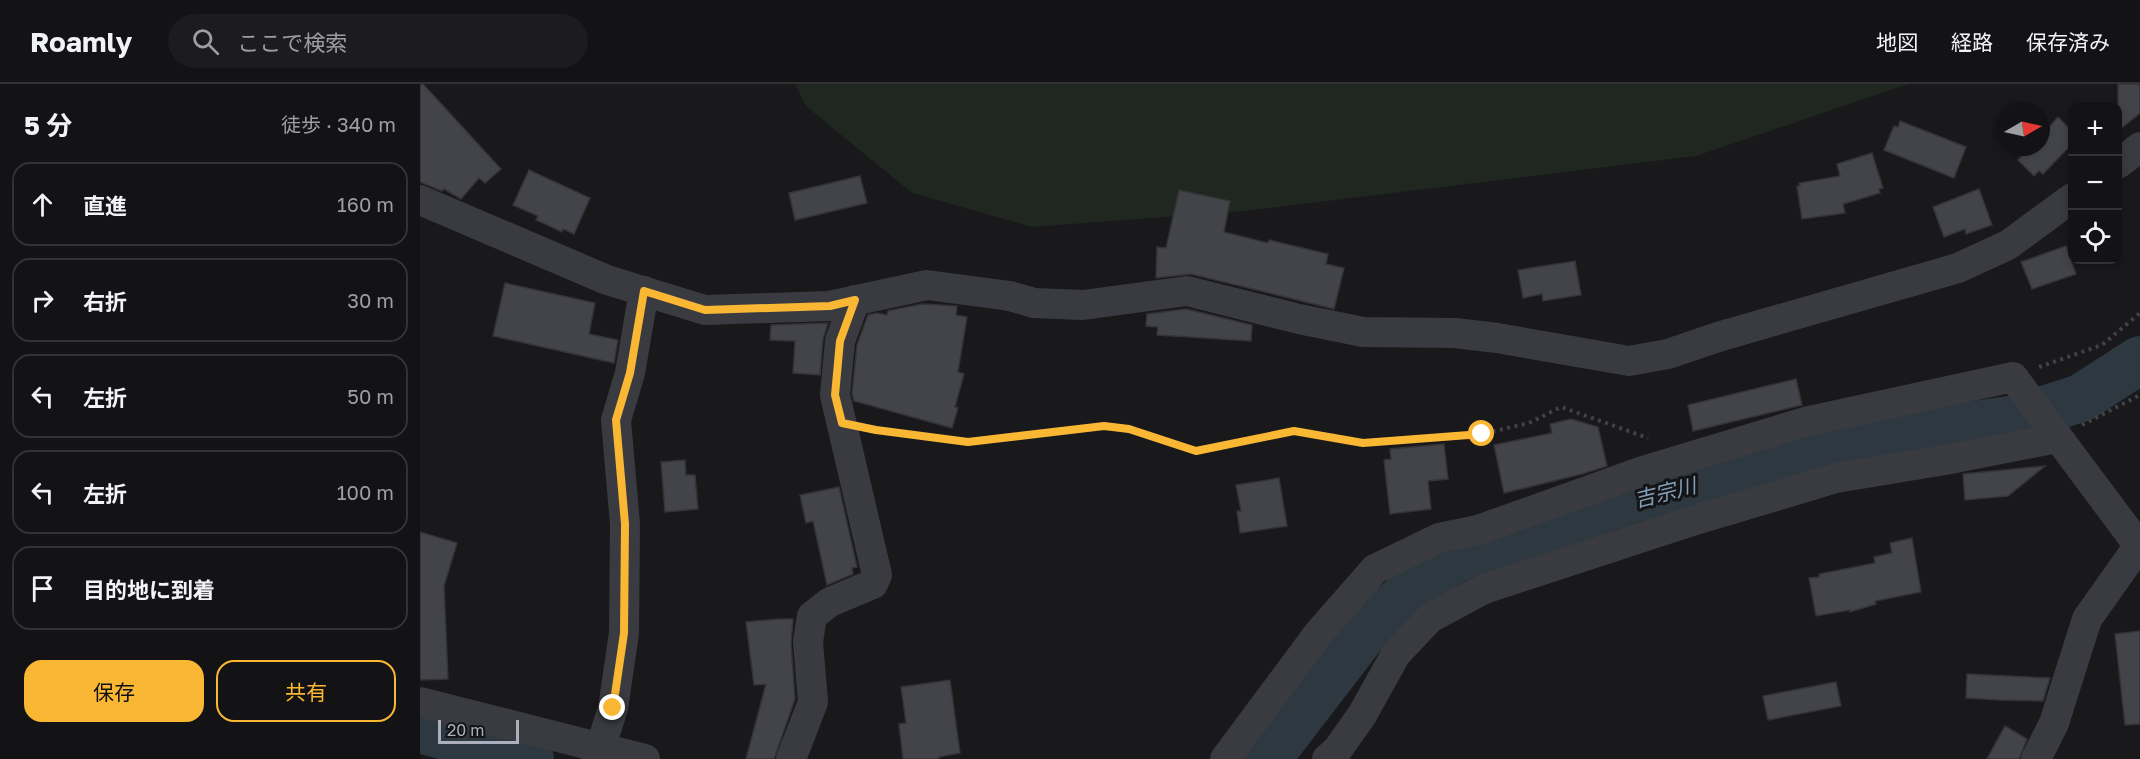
<!DOCTYPE html>
<html lang="ja">
<head>
<meta charset="utf-8">
<style>
	:root { --surface:#131315; --page:#1c1c1e; --text:#f1f3f6; --muted:#9d9ea0; --line:#323234; --accent:#f9b734 }
	body { margin:0; font-family:"Golos Text","Noto Sans JP",sans-serif; background:var(--page); color:var(--text) }
	.controls { position:absolute; right:18px; top:18px; display:grid; overflow:hidden; border-radius:12px; box-shadow:0 3px 9px #0003 }
	.controls button { width:54px; height:54px; display:grid; place-items:center; padding:0; border:0; border-bottom:2px solid var(--line); background:var(--surface); color:var(--text); font:30px sans-serif }
	.compass { position:absolute; left:1576px; top:18px; width:54px; height:54px; border-radius:50%; background:var(--surface); box-shadow:0 3px 9px #0003; rotate:81deg }
	.scale { position:absolute; left:18px; bottom:15px; width:81px; box-sizing:border-box; padding-left:6px; border:3px solid #abb0bc; border-top:0; font-size:16px; line-height:21px; white-space:nowrap; color:#abb0bc; -webkit-text-stroke:4px #141417; paint-order:stroke }
	.stop { position:absolute; width:18px; height:18px; margin:-14px; border:4px solid #f9b734; border-radius:50%; background:#fff }
	.stop.end { background:#f9b734; border-color:#fff; box-shadow:0 2px 6px #0008 }
	.list { margin:0; padding:0; list-style:none }
	h2 { display:flex; justify-content:space-between; align-items:center; height:78px; margin:0; padding:0 24px; font-size:26px }
	h2 small { font-size:20px; font-weight:400; color:var(--muted) }
	.list li { display:grid; grid-template-columns:39px 1fr auto; gap:18px; align-items:center; box-sizing:border-box; height:84px; margin:0 12px 12px; padding:0 12px; border:2px solid var(--line); border-radius:18px }
	.list b { display:block; font-size:22px; white-space:nowrap }
	.list em { font-size:20px; font-style:normal; color:var(--muted) }
	.actions { display:flex; gap:12px; padding:18px 24px }
	.actions a { flex:1; padding:14px 0; border:2px solid var(--accent); border-radius:18px; text-align:center; font-size:21px; color:var(--accent) }
	.actions .main { background:var(--accent); color:#111 }
	.icon { flex:none; width:33px; height:33px; fill:none; stroke:currentColor; stroke-width:2; stroke-linecap:round; stroke-linejoin:round }
	.map { position:relative; flex:none; width:1720px; height:675px; overflow:hidden }
	header { display:flex; align-items:center; gap:36px; box-sizing:border-box; height:84px; padding:0 30px; background:var(--surface); border-bottom:2px solid var(--line) }
	header strong { font-size:28px }
	nav { display:flex; gap:33px; margin-inline-start:auto; font-size:21px }
	.search { width:420px; height:54px; background:var(--page); display:flex; align-items:center; gap:15px; box-sizing:border-box; padding:0 21px; border-radius:33px; color:var(--muted); font-size:22px }
	main { display:flex }
	aside { flex:1; background:var(--surface) }
	.map>svg:first-child { display:block }
	.green { fill:#1f2720 }
	.lines { fill:none; stroke-linecap:round; stroke-linejoin:round }
	.river { stroke:#2e3841; stroke-width:48 }
	.building { fill:#434449; stroke:#333338; stroke-width:1.5 }
	.path { stroke:#404248; stroke-width:4; stroke-dasharray:3 4.5; stroke-linecap:butt }
	.minor { stroke:#3a3b41; stroke-width:30 }
	.route { stroke:#f9b734; stroke-width:8 }
	.labels { text-anchor:middle; dominant-baseline:central; stroke-width:6; stroke-linejoin:round; paint-order:stroke }
	.water-label { font-size:21px; font-style:italic; fill:#819eb7; stroke:#141417 }
</style>
</head>
<body>
<header>
<strong>Roamly</strong>
<div class="search"><svg class="icon" aria-label="search" viewBox="0 0 24 24"><circle cx="10" cy="10" r="6"/><path d="M15 15l6 6"/></svg>ここで検索</div>
<nav><a>地図</a><a>経路</a><a>保存済み</a></nav>
</header>
<main>
<aside>
<h2>5 分<small>徒歩 · 340 m</small></h2>
<ul class="list">
<li><svg class="icon" aria-label="ahead" viewBox="0 0 24 24"><path d="M12 20V5M6 11l6-6 6 6"/></svg><div><b>直進</b></div><em>160 m</em></li>
<li><svg class="icon" aria-label="right" viewBox="0 0 24 24"><path d="M7 20v-9h11M14 6l5 5-5 5"/></svg><div><b>右折</b></div><em>30 m</em></li>
<li><svg class="icon" aria-label="left" viewBox="0 0 24 24"><path d="M17 20v-9H6M10 6l-5 5 5 5"/></svg><div><b>左折</b></div><em>50 m</em></li>
<li><svg class="icon" aria-label="left" viewBox="0 0 24 24"><path d="M17 20v-9H6M10 6l-5 5 5 5"/></svg><div><b>左折</b></div><em>100 m</em></li>
<li><svg class="icon" aria-label="arrive" viewBox="0 0 24 24"><path d="M6 21V4h12l-3 4 3 4H6"/></svg><div><b>目的地に到着</b></div></li>
</ul>
<div class="actions"><a class="main">保存</a><a>共有</a></div>
</aside>
<div class="map">
<svg width="1720" height="675" viewBox="0 0 1720 675">
	<rect width="100%" height="100%" fill="#19191c"/>
	<path class="green" d="M375,0H1488L1276,72L825,127L612,143L492,109L386,22Z"/>
	<g class="lines">
		<g class="river">
			<path d="M0,645L110,675"/>
			<path d="M847,675L943,550L999,500L1034,476L1214,415L1471,353L1596,335L1661,314L1720,276"/>
		</g>
	</g>
	<g class="building">
		<path d="M0,0H3L81,85L65,99L59,94L41,115L24,105L22,107L0,98Z"/>
		<path d="M1698,0H1720V29L1698,47Z"/>
		<path d="M1638,33L1653,48V59L1623,90L1619,87L1614,92L1598,76L1610,63H1621V52Z"/>
		<path d="M1480,37L1546,63L1534,94L1464,66L1474,42L1478,43Z"/>
		<path d="M1452,69L1463,104L1459,105L1460,109L1423,120L1425,129L1382,135L1377,102H1380L1379,99L1420,92L1417,80Z"/>
		<path d="M109,86L170,114L154,150L143,145L142,148L116,136L118,132L93,121Z"/>
		<path d="M440,92L447,119L375,136L369,109Z"/>
		<path d="M1559,105L1572,141L1546,150L1545,145L1524,153L1513,123Z"/>
		<path d="M759,106L810,117L804,148L848,159L849,156L908,170L906,180L924,184L914,225L771,190L736,194L737,163L746,164Z"/>
		<path d="M1646,162L1656,190L1612,205L1601,178Z"/>
		<path d="M1155,177L1161,211L1123,217L1122,210L1103,214L1098,186Z"/>
		<path d="M85,199L175,219L169,250L198,256L194,279L73,252Z"/>
		<path d="M502,220L537,222L536,231L547,233L538,288L544,290L535,323L538,324L532,344L434,317L432,310L437,261L448,231L457,229L467,231L468,227Z"/>
		<path d="M766,225L832,241L831,257L737,251L738,243L726,242L727,230Z"/>
		<path d="M408,239L403,255L400,291L373,289L375,257L350,256L351,241Z"/>
		<path d="M1376,295L1382,321L1273,347L1268,321Z"/>
		<path d="M1151,335L1178,343L1187,382L1162,390L1084,409L1074,361L1132,349L1130,340Z"/>
		<path d="M1024,360L1028,395L1008,397L1011,425L970,430L964,376L971,375L970,365Z"/>
		<path d="M265,376L266,391H275L278,425L245,428L241,378Z"/>
		<path d="M1625,382L1588,412L1545,416L1543,390Z"/>
		<path d="M859,394L867,442L820,449L817,427H821L816,401Z"/>
		<path d="M419,403L437,483L432,484L433,490L407,501L393,437L386,439L380,411Z"/>
		<path d="M0,448L37,459L24,502L28,595L0,596Z"/>
		<path d="M1492,454L1501,508L1455,517L1456,520L1430,528V526L1396,532L1389,494L1399,493V490L1455,479L1454,473L1472,469L1470,459Z"/>
		<path d="M359,535H373L371,559L375,615L354,675H326L346,600L334,601L326,538Z"/>
		<path d="M1720,547V640L1705,641L1695,550Z"/>
		<path d="M1547,590L1630,594L1623,617L1580,616L1546,614Z"/>
		<path d="M530,596L540,669L519,673V675H483L479,640L486,639L481,603Z"/>
		<path d="M1416,598L1421,622L1348,636L1343,612Z"/>
		<path d="M1585,642L1607,655L1599,675H1567Z"/>
	</g>
	<g class="lines">
		<g class="path">
			<path d="M1619,283L1682,261L1720,229"/>
			<path d="M1662,341L1720,311"/>
			<path d="M452,345L548,359L684,342L709,345L776,367L874,347L943,359L1062,350L1109,339L1141,323L1228,354"/>
		</g>
		<g class="minor">
			<path d="M1698,80L1720,63"/>
			<path d="M0,116L187,196L285,226L409,222L507,201L590,212L614,219L663,221L767,207L879,235L943,248L1035,249L1077,254L1209,277L1248,270L1298,253L1538,184L1588,161L1652,114"/>
			<path d="M0,618L225,675"/>
			<path d="M177,675L193,624L204,549L205,440L196,336L210,289L224,207"/>
			<path d="M371,675L393,618L388,558L392,532L410,518L453,500L457,491L415,311L420,257L435,216"/>
			<path d="M805,675L898,550L955,485L1019,454L1058,446L1226,386L1385,338L1593,293L1719,462"/>
			<path d="M907,675L918,665L942,631L976,570L1010,534L1064,505L1269,438L1416,394L1525,376L1637,354"/>
			<path d="M1616,675L1634,639L1667,535L1720,460"/>
		</g>
	</g>
	<g class="lines">
		<path class="route" d="M193,624L204,549L205,440L196,336L210,289L224,207L285,226L410,222L435,216L420,257L415,311L422,339L456,346L548,358L684,342L709,345L776,367L874,347L943,359L1062,350"/>
	</g>
	<g class="labels">
		<g class="water-label">
			<text transform="translate(1245 408) rotate(-14)">吉宗川</text>
		</g>
	</g>
</svg>
<div class="controls">
<button>+</button>
<button>−</button>
<button><svg class="icon" aria-label="locate" viewBox="0 0 24 24"><circle cx="12" cy="12" r="6"/><path d="M12 2v4M12 18v4M2 12h4M18 12h4"/></svg></button>
</div>
<svg class="compass" viewBox="-18 -18 36 36"><path d="M0-13l5 13h-10z" fill="#e53935"/><path d="M0 13l5-13h-10z" fill="#9d9ea0"/></svg>
<div class="scale">20 m</div>
<div class="stop" style="left:1062px;top:350px"></div>
<div class="stop end" style="left:193px;top:624px"></div>
</div>
</main>
</body>
</html>
